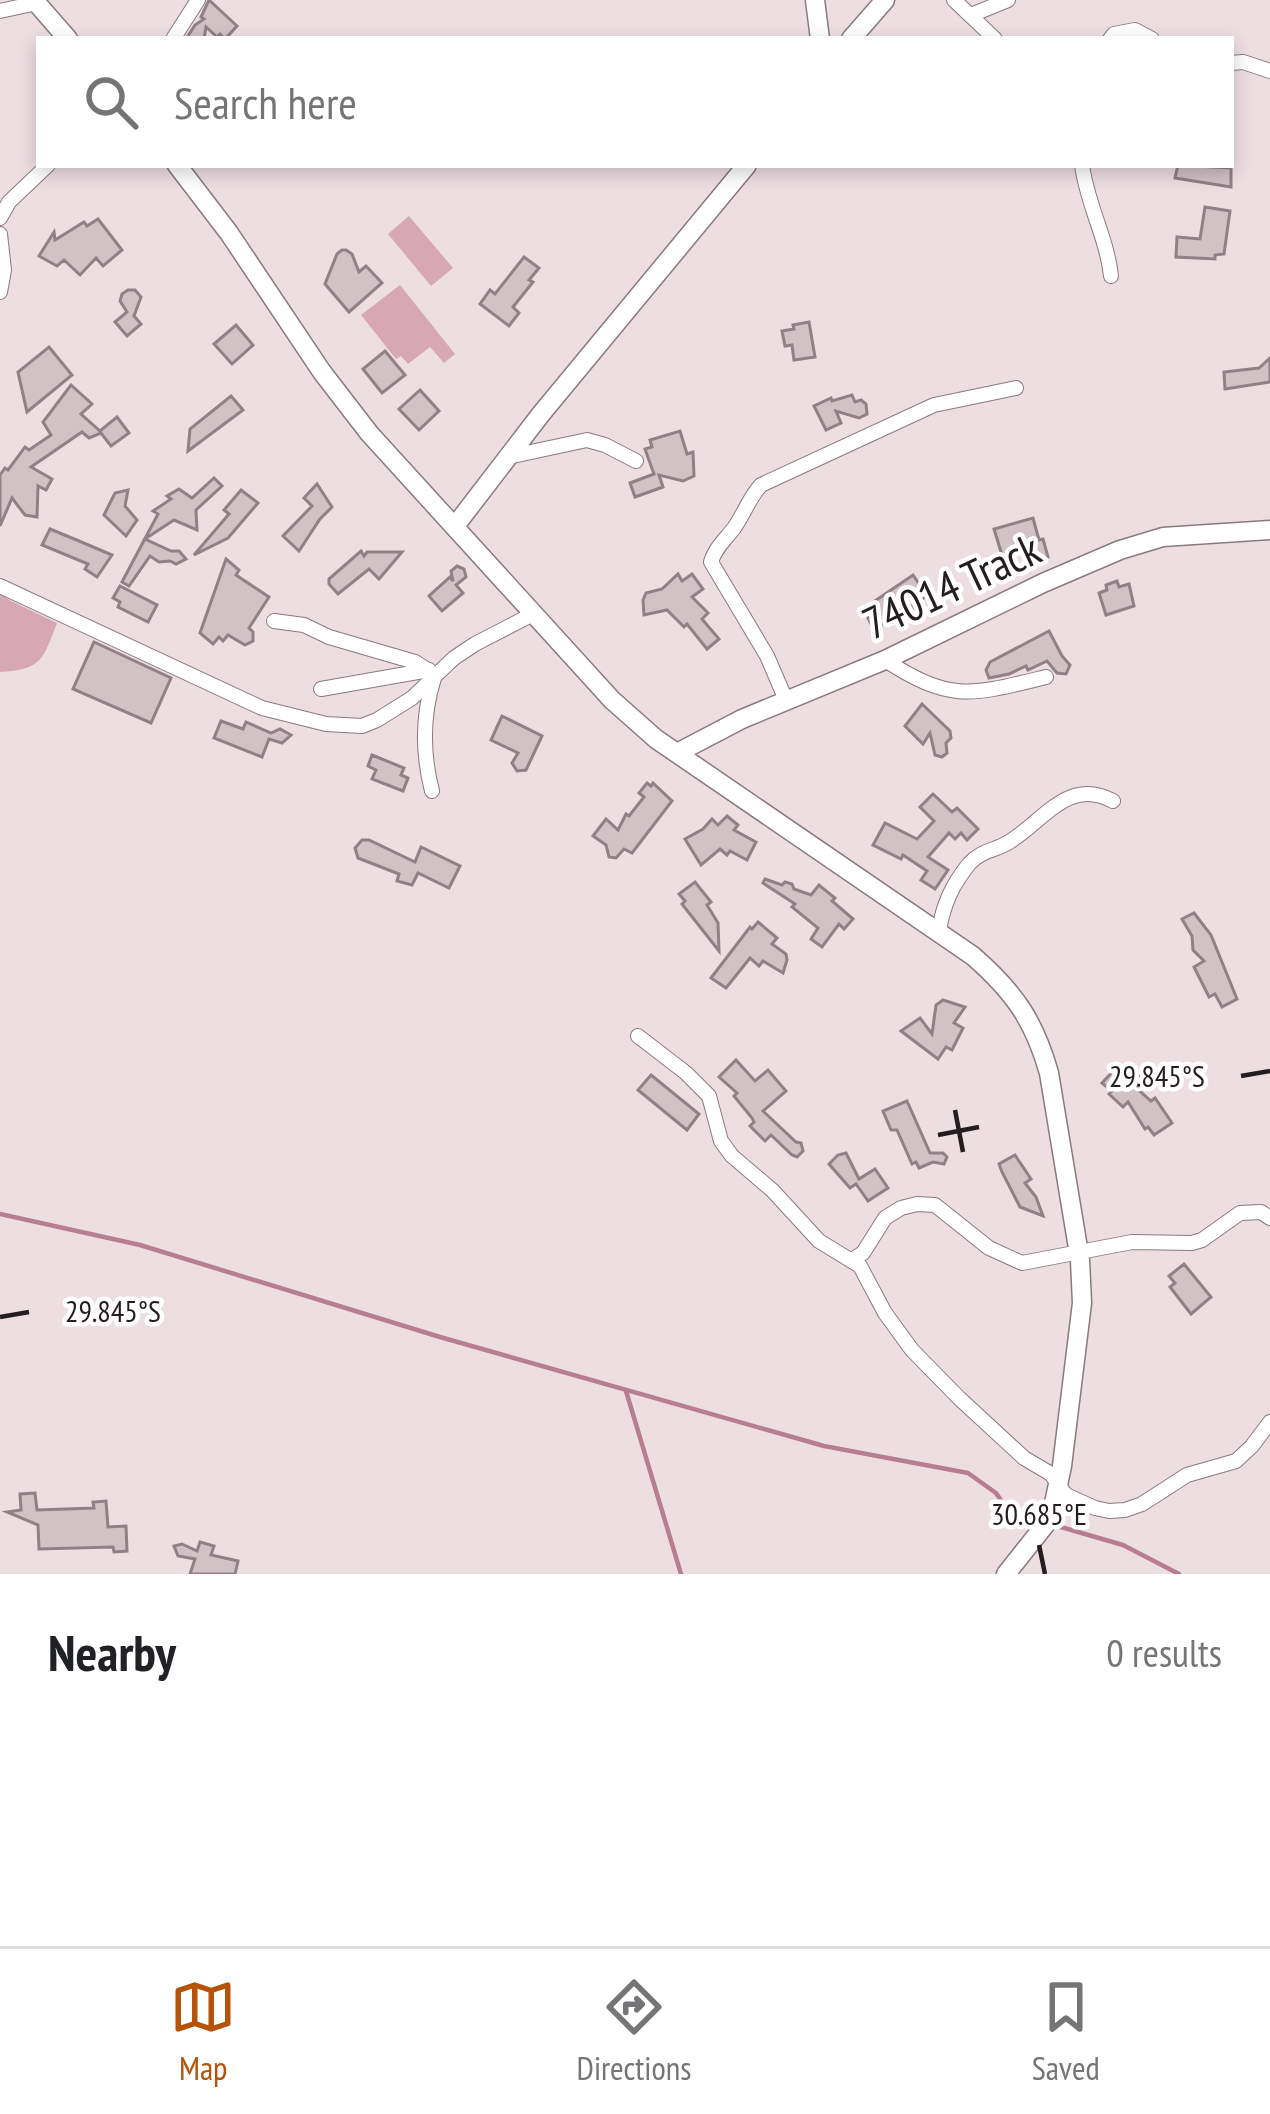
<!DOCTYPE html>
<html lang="en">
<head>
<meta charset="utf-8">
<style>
	:root { --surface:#fff; --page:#f6f6f6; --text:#202124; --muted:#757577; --line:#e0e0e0; --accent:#b45309 }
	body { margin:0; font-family:"PT Sans Narrow",sans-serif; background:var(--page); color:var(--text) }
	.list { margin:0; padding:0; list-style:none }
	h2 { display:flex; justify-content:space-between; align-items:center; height:156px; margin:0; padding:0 48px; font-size:51px }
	h2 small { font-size:39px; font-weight:400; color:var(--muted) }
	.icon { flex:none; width:66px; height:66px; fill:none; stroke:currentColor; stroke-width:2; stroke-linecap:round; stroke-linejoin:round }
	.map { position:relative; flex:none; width:1270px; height:1574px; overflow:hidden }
	.search { position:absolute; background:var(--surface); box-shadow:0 6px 18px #0003; left:36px; right:36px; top:36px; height:132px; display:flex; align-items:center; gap:30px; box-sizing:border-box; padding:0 42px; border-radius:0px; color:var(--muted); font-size:45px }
	.sheet { height:372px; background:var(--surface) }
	nav { display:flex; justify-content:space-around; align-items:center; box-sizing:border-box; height:168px; border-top:3px solid var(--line); background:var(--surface); font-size:33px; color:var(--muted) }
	nav a { display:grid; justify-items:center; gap:6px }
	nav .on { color:var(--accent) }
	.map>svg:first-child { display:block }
	.green { fill:#d8a7b6 }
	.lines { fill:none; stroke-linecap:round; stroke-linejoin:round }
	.stream { stroke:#b77d90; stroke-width:4.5 }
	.building { fill:#d1c2c6; stroke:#8f8185; stroke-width:3 }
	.street-casing { stroke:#887a7e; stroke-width:16 }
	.secondary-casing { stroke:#887a7e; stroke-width:21 }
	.street { stroke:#fff; stroke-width:14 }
	.secondary { stroke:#fff; stroke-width:18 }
	.ticks { fill:none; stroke:#231d1f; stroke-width:4.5 }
	.labels { text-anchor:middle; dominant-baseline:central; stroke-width:9; stroke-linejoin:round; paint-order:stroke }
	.street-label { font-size:45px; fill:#231d1f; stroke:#fff }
	.ticks-label { font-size:30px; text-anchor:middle; fill:#231d1f; stroke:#fff; stroke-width:9; stroke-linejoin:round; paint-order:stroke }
</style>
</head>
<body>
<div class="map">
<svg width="1270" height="1574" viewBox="0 0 1270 1574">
	<rect width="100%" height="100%" fill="#eddee2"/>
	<g class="green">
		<path d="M409,216L453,268L431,286L388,234Z"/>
		<path d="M400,285L455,354L444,363L430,347L408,364L401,356L396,359L361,315Z"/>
		<path d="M0,593L11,601L57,623C43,659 42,670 0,672Z"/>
	</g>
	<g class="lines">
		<g class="stream">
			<path d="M0,1214L140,1245L440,1337L824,1446L968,1473L996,1493L1011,1515L1029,1517"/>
			<path d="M626,1391L681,1574"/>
			<path d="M1054,1525L1123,1545L1179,1574"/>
		</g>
	</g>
	<g class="building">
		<path d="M209,0L237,26L225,39L220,34L217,37L206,27L204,39H186L195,25L204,19L201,17Z"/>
		<path d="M1178,165L1231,168V187L1175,178Z"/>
		<path d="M1205,207L1230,211L1224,254L1215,255V259L1176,257L1177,237L1200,239Z"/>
		<path d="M98,219L122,250L103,266L96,258L80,275L64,260L57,266L39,256L54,232L55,240L84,222L87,226Z"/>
		<path d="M342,250H346L352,254L359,272L366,266L382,283L349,312L325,284L337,254Z"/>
		<path d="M524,257L539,268L529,280L533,282L513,307L519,313L509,326L480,304L490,290L495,294Z"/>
		<path d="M128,290H135L141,297L134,316L141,324L127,336L115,322L127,312L120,301L122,294Z"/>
		<path d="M809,322L815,357L794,360L792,345L785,346L782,331L794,329L793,325Z"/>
		<path d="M236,325L253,345L232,364L214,344Z"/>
		<path d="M49,347L72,375L27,412L18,372Z"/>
		<path d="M385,351L405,375L382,393L363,369Z"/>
		<path d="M1270,358V382L1225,389L1224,372L1259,368Z"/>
		<path d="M71,385L92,404L81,414L100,431L117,417L129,433L111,446L101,433L89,438L82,432L31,467L52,479L46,490L38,486L37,517L25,515L12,498L0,526V475L5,468L8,470L25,447L29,450L51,435L43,422Z"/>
		<path d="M420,390L439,411L419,430L399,409Z"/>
		<path d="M852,395L855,402L861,400L866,404L867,414L859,418L836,411L841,423L826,430L814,406L831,398L832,401Z"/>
		<path d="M231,396L243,410L188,451L190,429Z"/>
		<path d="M680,431L687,454L693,452L694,476L683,481L659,475L663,487L635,497L630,483L654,474L645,449L652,447L650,440Z"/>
		<path d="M214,478L222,486L196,510L197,530L174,520L145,539L171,551H179L186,559L176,564L170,561L159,562L150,556L129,586L122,582L158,514L153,511L171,499L167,496L179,489L192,498Z"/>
		<path d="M317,484L332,507L320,519L299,551L283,536L312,506L304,498Z"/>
		<path d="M128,490L125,506L137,520L126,536L104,515L115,493Z"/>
		<path d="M241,490L258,503L228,538L194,555L229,514L224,510Z"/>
		<path d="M1033,518L1039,540L1043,539L1048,557L1027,563L1023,548L1002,555L994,529Z"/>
		<path d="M50,529L79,541L112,555L97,577L85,569L88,564L42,545Z"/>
		<path d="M361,551L364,556L367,552H402L379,579L369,569L338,594L329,584V579Z"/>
		<path d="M226,559L239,570L236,575L269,597L249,628L253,632V641L245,645L228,635L223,641L219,637L213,644L200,633Z"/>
		<path d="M457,566L464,569L466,577L456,585L463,593L442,611L429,596L450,577L453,581L451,571Z"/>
		<path d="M678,574L682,581L692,574L703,589L692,597L708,613L702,619L719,639L707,649L687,624L684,627L667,610L644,615L643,600L646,593L662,589Z"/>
		<path d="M913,575L927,596L911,606L914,609L903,616L899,611L886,619L882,625L872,626L868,618L872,603Z"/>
		<path d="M1117,581L1119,587L1129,584L1134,606L1106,615L1099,593L1107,590L1106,585Z"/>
		<path d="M120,586L157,605L148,622L118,607L120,602L113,598Z"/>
		<path d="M1049,631L1062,656L1070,665L1066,674L1057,673L1047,661L1028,670L1026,666L1009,674L989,678L986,670L990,662Z"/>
		<path d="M94,642L171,678L151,723L73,689Z"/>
		<path d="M922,704L950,731L951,738L946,743L947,753L942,757L935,755L930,733L923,744L905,726Z"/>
		<path d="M502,716L542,736L526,770L517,771L512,763L518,753L491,740Z"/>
		<path d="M221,721L243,729L246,722L271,733L280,729L291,735L282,743L269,739L262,757L214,738Z"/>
		<path d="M372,755L404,768L401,775L408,778L403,791L372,779L376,770L368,766Z"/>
		<path d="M647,783L651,786L653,783L672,801L632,853L624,849L616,858L609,857L606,845L593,836L606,819L618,830L626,814L629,816L644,797L639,793Z"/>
		<path d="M933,794L952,812L957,808L978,829L967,840L961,833L955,839L949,833L928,857L948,870L935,889L921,880L927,871L903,855L901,859L873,845L885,823L917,839L934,821L920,807Z"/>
		<path d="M727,816L738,825L734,830L756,842L747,860L730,851L727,855L720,849L701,865L685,839L703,829L712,819L718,825Z"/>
		<path d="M362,840H369L415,862L421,847L460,866L449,888L418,873L412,885L397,881L399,874L358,858L355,848Z"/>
		<path d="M765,879L782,885L785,882L792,884L794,889L811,895L819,885L835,898L832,901L853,919L844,929L839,924L822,947L811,939L818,928L792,907L795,904L763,883Z"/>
		<path d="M695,882L711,902L707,905L718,923L719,951L682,904L685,901L679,894Z"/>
		<path d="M1194,913L1211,935L1237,999L1222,1007L1215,994L1209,997L1194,967L1204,961L1193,950L1192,936L1182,919Z"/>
		<path d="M758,922L777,938L772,944L786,954L787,960L783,973L763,961L759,966L750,958L726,988L711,978L750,927L752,929Z"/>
		<path d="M943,1000L965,1007L954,1023L963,1028L952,1050L946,1047L938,1059L901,1031L920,1018L932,1034L936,1005Z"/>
		<path d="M736,1060L755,1081L768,1070L786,1091L763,1111L796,1142L801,1143L803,1151L797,1157L792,1155L771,1135L765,1141L750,1126L754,1122L752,1118L734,1096L737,1093L719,1077Z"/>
		<path d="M1132,1068L1142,1078L1133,1085L1151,1101L1155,1098L1172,1123L1154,1135L1148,1127L1145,1129L1128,1102L1123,1107L1109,1094L1112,1091L1102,1083L1115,1069L1123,1076Z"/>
		<path d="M651,1075L699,1114L687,1130L638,1090Z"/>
		<path d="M907,1101L930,1153H943L947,1157L944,1164L933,1162L919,1168L916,1162L912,1164L897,1130H891L883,1111Z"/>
		<path d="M846,1153L859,1179L875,1169L888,1188L868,1201L856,1184L850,1188L829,1164L838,1155Z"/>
		<path d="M1015,1155L1031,1179L1025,1183L1036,1197L1043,1216L1020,1207L1002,1172L999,1164Z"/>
		<path d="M1184,1264L1211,1297L1191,1314L1170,1287L1175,1283L1169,1276Z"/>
		<path d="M35,1493L37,1510L94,1508L93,1502L106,1501L108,1527L126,1526L127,1551L114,1552L113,1547L39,1549L38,1525L7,1512L21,1510L20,1494Z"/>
		<path d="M200,1542L214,1546L211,1555L238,1561L235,1574H190L195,1559L178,1556L174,1546L182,1544L197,1551Z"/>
	</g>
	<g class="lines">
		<g class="street-casing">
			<g id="street">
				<path d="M954,0L995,39"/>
				<path d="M0,11L37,3"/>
				<path d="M971,15L1008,0"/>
				<path d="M173,39L198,0"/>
				<path d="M1110,39L1114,34L1135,30L1152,39"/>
				<path d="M1231,63L1243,62L1270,71"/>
				<path d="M1082,165C1087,204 1107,238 1111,276"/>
				<path d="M0,218L9,202L48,165"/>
				<path d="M0,234L4,270L0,292"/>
				<path d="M508,457L587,440L605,445L636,461"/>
				<path d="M0,586L262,708L326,724L362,726L377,720L412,698L454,658L475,644L533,614"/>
				<path d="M274,621L304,625L329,637L415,662L426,669"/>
				<path d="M885,660C951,703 972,695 1046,677"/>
				<path d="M321,689L429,670"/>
				<path d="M786,700L767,656L711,562C715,548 725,540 734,528C744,514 749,498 761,485L934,405L1016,388"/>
				<path d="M432,791C422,752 422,716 434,678"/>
				<path d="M939,931C943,905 952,885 969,864C981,850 995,851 1009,842C1045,820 1068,777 1113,801"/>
				<path d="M638,1036L686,1073L709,1096L721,1141L732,1156L772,1190L819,1241L860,1266L885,1313L912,1350L959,1398L1024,1458L1051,1474L1066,1495L1095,1508L1109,1511L1125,1510L1142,1504L1187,1475L1236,1461L1252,1446L1270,1422"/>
				<path d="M852,1260L863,1253L885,1218L901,1208L917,1204L935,1205L989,1248L1022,1263L1132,1242L1192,1243L1202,1240L1240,1213L1261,1212L1270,1218"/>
			</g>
		</g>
		<g class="secondary-casing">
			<g id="secondary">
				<path d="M34,0L68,39"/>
				<path d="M815,0L820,39"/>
				<path d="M851,39L885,0"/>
				<path d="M177,165L229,233L322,372L369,433L612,700L656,739L973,956C1014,992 1034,1020 1049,1073L1080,1260L1082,1303L1062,1466L1054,1503L1045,1525L1006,1574"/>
				<path d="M455,526L541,414L747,165"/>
				<path d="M677,753L742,719L885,660L1043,583L1120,550L1163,537L1270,530"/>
			</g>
		</g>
		<use href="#street" class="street"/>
		<use href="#secondary" class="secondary"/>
	</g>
	<path class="ticks" d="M1241,1076L1270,1071M955,1110L963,1152M938,1135L979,1127M0,1317L29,1312M1039,1545L1045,1574"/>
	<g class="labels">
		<g class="street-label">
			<text transform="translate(951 585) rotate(-25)">74014 Track</text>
		</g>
	</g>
	<g class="ticks-label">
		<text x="1157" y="1087">29.845°S</text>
		<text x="113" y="1322">29.845°S</text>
		<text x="1039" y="1525">30.685°E</text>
	</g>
</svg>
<div class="search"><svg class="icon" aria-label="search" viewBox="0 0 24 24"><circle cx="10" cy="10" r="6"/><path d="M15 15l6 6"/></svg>Search here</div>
</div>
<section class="sheet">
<h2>Nearby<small>0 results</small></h2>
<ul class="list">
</ul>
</section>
<nav>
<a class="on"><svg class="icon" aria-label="map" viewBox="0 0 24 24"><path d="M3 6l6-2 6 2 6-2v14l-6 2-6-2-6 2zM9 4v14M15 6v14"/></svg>Map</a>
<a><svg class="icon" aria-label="directions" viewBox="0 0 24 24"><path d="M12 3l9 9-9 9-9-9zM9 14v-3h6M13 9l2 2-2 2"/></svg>Directions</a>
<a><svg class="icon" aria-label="saved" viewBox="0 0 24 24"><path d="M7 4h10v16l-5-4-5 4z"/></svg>Saved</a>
</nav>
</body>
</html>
